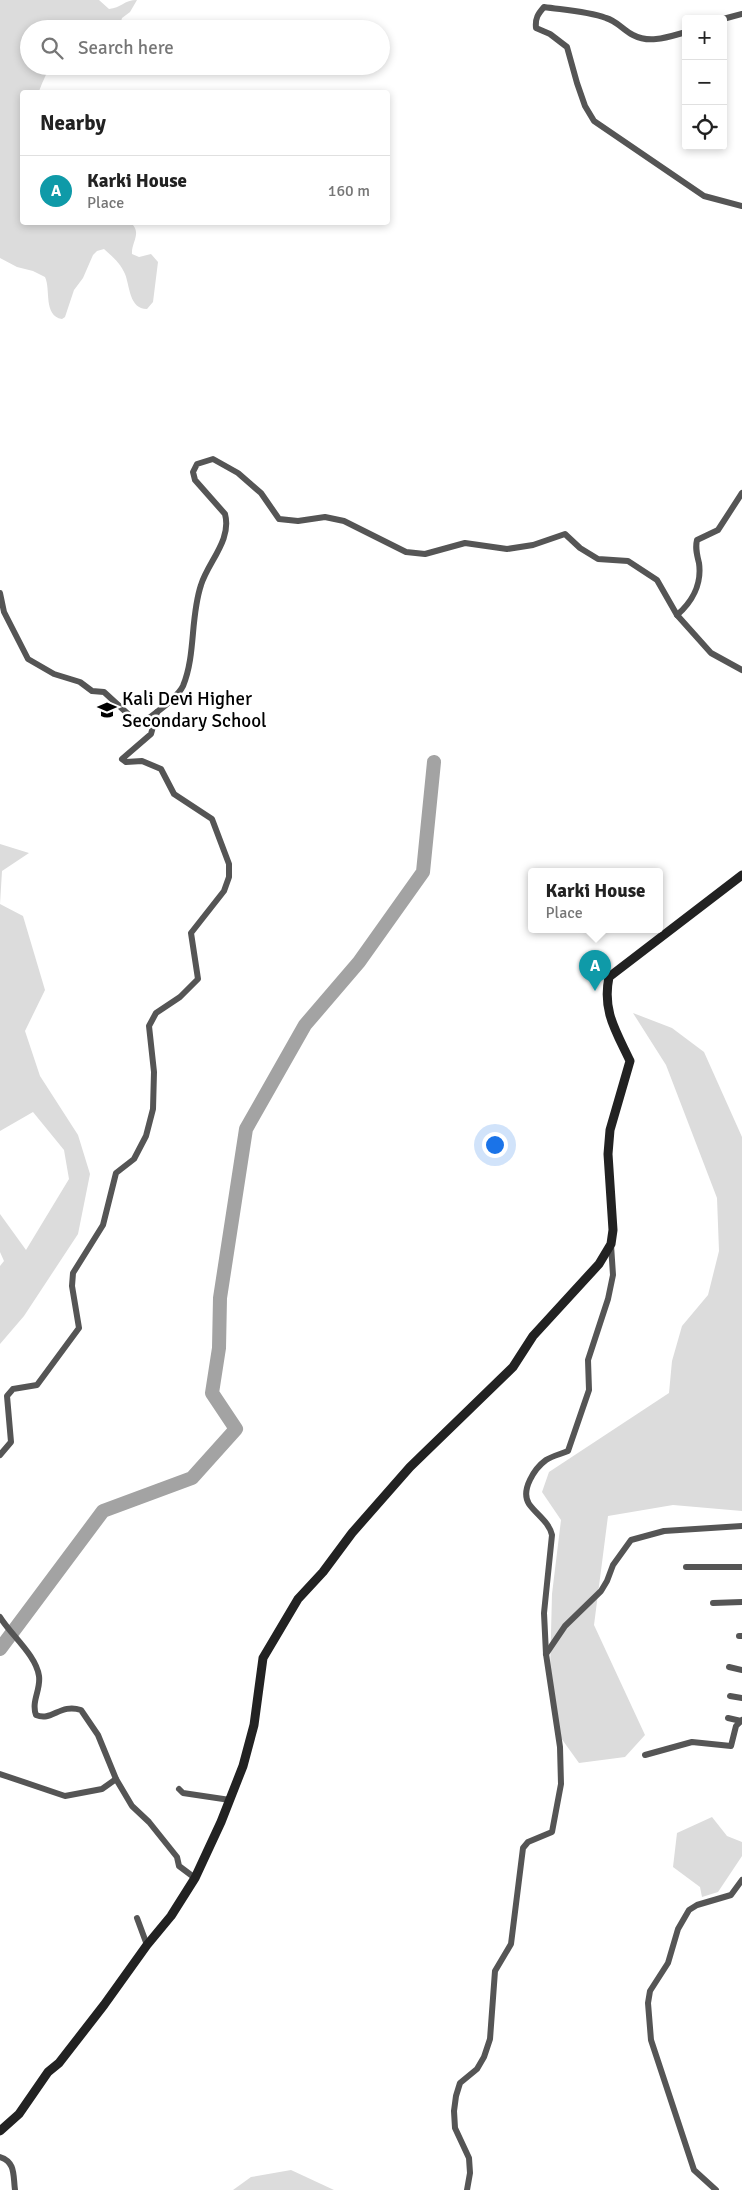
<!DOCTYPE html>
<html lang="en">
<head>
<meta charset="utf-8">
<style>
	:root { --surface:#fff; --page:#f6f6f6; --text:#222; --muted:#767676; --line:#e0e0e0; --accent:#111827 }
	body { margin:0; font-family:Signika,sans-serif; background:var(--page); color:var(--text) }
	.controls { position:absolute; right:15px; top:15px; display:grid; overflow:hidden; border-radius:5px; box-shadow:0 2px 8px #0003 }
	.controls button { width:45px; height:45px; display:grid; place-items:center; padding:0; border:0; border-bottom:1px solid var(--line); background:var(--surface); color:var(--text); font:25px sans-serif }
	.you { position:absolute; left:494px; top:1144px; width:18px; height:18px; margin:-12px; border:4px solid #fff; border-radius:50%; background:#1a73e8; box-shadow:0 0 0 8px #1a73e833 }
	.badge { display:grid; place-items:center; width:32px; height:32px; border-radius:50%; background:var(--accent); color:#fff; font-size:16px; font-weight:700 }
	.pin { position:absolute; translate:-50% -41px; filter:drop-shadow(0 1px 2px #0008) }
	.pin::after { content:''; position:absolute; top:26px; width:18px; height:15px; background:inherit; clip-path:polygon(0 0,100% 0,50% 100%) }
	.popup { position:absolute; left:528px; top:868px; width:135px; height:65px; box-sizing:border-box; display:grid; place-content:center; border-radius:5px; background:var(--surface); filter:drop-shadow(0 1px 4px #0005); font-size:16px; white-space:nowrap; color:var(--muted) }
	.popup b { font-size:19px; color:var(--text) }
	.popup::after { content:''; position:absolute; left:50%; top:100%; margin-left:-10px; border:10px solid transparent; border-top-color:var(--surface) }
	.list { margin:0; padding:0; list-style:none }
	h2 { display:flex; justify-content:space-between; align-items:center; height:65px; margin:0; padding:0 20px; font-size:21px }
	h2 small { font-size:16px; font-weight:400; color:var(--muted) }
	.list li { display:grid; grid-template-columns:32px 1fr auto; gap:15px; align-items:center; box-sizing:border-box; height:70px; padding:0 20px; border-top:1px solid var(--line) }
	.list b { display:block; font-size:19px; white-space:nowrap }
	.list p { margin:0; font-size:16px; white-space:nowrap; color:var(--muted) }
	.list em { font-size:16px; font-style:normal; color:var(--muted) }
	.icon { flex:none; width:28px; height:28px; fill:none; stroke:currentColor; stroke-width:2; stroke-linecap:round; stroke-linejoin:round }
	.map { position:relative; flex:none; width:742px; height:2190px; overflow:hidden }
	.search { position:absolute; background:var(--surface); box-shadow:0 2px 8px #0003; left:20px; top:20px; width:370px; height:55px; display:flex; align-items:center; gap:12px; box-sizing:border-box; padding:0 18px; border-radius:28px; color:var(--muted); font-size:19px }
	.panel { position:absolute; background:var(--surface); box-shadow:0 2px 8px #0003; left:20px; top:90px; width:370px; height:135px; border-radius:5px }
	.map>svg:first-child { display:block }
	.green { fill:#dcdcdc }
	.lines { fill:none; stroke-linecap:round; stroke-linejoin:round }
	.river { stroke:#a3a3a3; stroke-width:14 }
	.street { stroke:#555; stroke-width:6 }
	.secondary { stroke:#222; stroke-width:9 }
	.labels { text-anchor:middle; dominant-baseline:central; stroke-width:5; stroke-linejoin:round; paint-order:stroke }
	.poi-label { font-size:19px; fill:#000; stroke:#fff; text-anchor:start }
</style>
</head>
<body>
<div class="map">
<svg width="742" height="2190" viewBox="0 0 742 2190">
	<rect width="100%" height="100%" fill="#fff"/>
	<g class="green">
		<path d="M0,0H99L109,9C121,8 124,0 137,0L130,12L122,18L119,29H29V66H51C48,69 40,88 39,92H22V222H130C143,233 131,242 132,254L139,257L151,254L158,262L153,302L147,309C129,309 130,286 125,274C121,264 112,256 104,249L97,251L93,255L83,278L74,290L65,317L62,319C43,316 51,289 45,277L33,271L17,267L0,258Z"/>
		<path d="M0,844L29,853L2,871L0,904L23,916L45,990L25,1031L40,1076L78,1135L90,1174L78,1234L24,1316L0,1344V1266L4,1261L0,1252V1214L26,1250L69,1179L64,1150L33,1112L0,1131Z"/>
		<path d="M633,1013L672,1028L704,1052L742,1137V1511L673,1505L608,1516L594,1625L645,1735L625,1757L579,1763L561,1738L550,1672L552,1594L561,1520L542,1492L549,1472L669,1393L672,1361L682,1326L708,1295L719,1251L717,1198L666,1065Z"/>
		<path d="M712,1817L727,1836L742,1842V1856L718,1892L702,1897L700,1887L673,1867L677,1833Z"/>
		<path d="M291,2170L334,2190H233L251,2177Z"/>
	</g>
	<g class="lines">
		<path class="river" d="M0,1649L103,1511L192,1478L236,1429L212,1393L219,1348L220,1298L246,1129L305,1025L359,962L423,872L434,762"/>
		<g class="street">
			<path d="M723,19L742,14"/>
			<path d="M686,32C668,37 650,44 633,35C623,30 617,21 606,18C587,11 565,10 544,7C538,14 535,18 536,28L550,34L567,47L577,83L585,106L594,121L704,196L742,206"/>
			<path d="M0,593L4,612L28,659L54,674L80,682L92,691L104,692L140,725C151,716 177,699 183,686C196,654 190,618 201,585C208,562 232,540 225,514L195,480L193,472L197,464L213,459L238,473L261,493L279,519L298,521L325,517L344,521L406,552L425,554L465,543L507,549L533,545L565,534L580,548L598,559L628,561L657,580L677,615L711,653L742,670"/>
			<path d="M677,615C692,602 702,584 699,563C697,555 695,548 697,540L718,530L742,493"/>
			<path d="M0,1455L11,1442L7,1396L13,1389L37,1385L79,1328L72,1286L73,1273L103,1225L116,1173L134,1159L146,1136L153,1109L154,1072L149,1026L156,1013L180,997L198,979L191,933L224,891L229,877V864L212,819L174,794L161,769L142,761L126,762L122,759L151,734L157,712"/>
			<path d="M686,1567H742"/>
			<path d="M713,1603L742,1602"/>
			<path d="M0,1617C11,1635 36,1655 39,1676C41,1690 31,1701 36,1715C52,1722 60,1703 81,1710L98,1735L116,1779L132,1806L149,1822L177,1857L179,1866L195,1878"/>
			<path d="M739,1636H742"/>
			<path d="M546,1654L565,1626L601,1591L607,1581L613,1565L631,1540L664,1531L742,1526"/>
			<path d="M729,1667L742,1670"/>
			<path d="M730,1696L742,1698"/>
			<path d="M728,1718L741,1721"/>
			<path d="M645,1755L692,1742L731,1746L736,1726L742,1720"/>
			<path d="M0,1774L65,1796L102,1789L116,1779"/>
			<path d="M179,1789L183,1793L230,1800"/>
			<path d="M137,1918L147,1945"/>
			<path d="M0,2157C16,2162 13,2176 15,2190"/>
			<path d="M467,2190L470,2173L469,2158L455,2128L454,2111L456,2096L460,2083L477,2069L484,2057L490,2039L495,1971L511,1944L523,1848L528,1842L552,1832L561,1784L560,1747L546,1654L544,1613L552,1535C549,1522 537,1515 529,1504C520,1490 535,1468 546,1460C552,1456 561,1454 568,1451L589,1390L588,1360L608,1299L613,1275L611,1245"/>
			<path d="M716,2190L694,2170L651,2040L648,2003L650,1991L668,1963L678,1929L689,1910L697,1905L731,1895L742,1880"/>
		</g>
		<path class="secondary" d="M0,2131L19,2114L48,2072L59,2063L104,2005L147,1945L171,1916L195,1878L221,1822L243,1766L254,1725L263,1658L298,1599L323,1572L352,1533L410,1467L513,1367L533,1336L599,1264L611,1244L613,1230L608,1154L610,1130L630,1061C616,1031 602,1011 609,977L742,875"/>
	</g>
	<defs>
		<g id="school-bare" transform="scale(1.5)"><path d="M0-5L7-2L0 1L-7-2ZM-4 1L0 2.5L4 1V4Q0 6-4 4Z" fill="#000" stroke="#fff" stroke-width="2.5" paint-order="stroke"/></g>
	</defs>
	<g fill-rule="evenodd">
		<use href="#school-bare" x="107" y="710"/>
	</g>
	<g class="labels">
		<g class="poi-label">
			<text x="122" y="699">Kali Devi Higher<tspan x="122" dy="22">Secondary School</tspan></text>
		</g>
	</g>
</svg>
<div class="controls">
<button>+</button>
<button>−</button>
<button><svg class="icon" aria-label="locate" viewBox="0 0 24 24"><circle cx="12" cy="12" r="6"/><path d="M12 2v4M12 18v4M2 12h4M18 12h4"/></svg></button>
</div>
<div class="you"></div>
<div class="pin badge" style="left:595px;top:991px;background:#0f9aa8">A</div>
<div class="popup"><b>Karki House</b>Place</div>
<div class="search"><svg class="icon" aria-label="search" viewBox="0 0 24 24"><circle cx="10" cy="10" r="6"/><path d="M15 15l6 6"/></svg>Search here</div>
<section class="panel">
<h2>Nearby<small></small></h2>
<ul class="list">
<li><span class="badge" style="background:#0f9aa8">A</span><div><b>Karki House</b><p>Place</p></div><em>160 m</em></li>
</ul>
</section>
</div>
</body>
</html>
